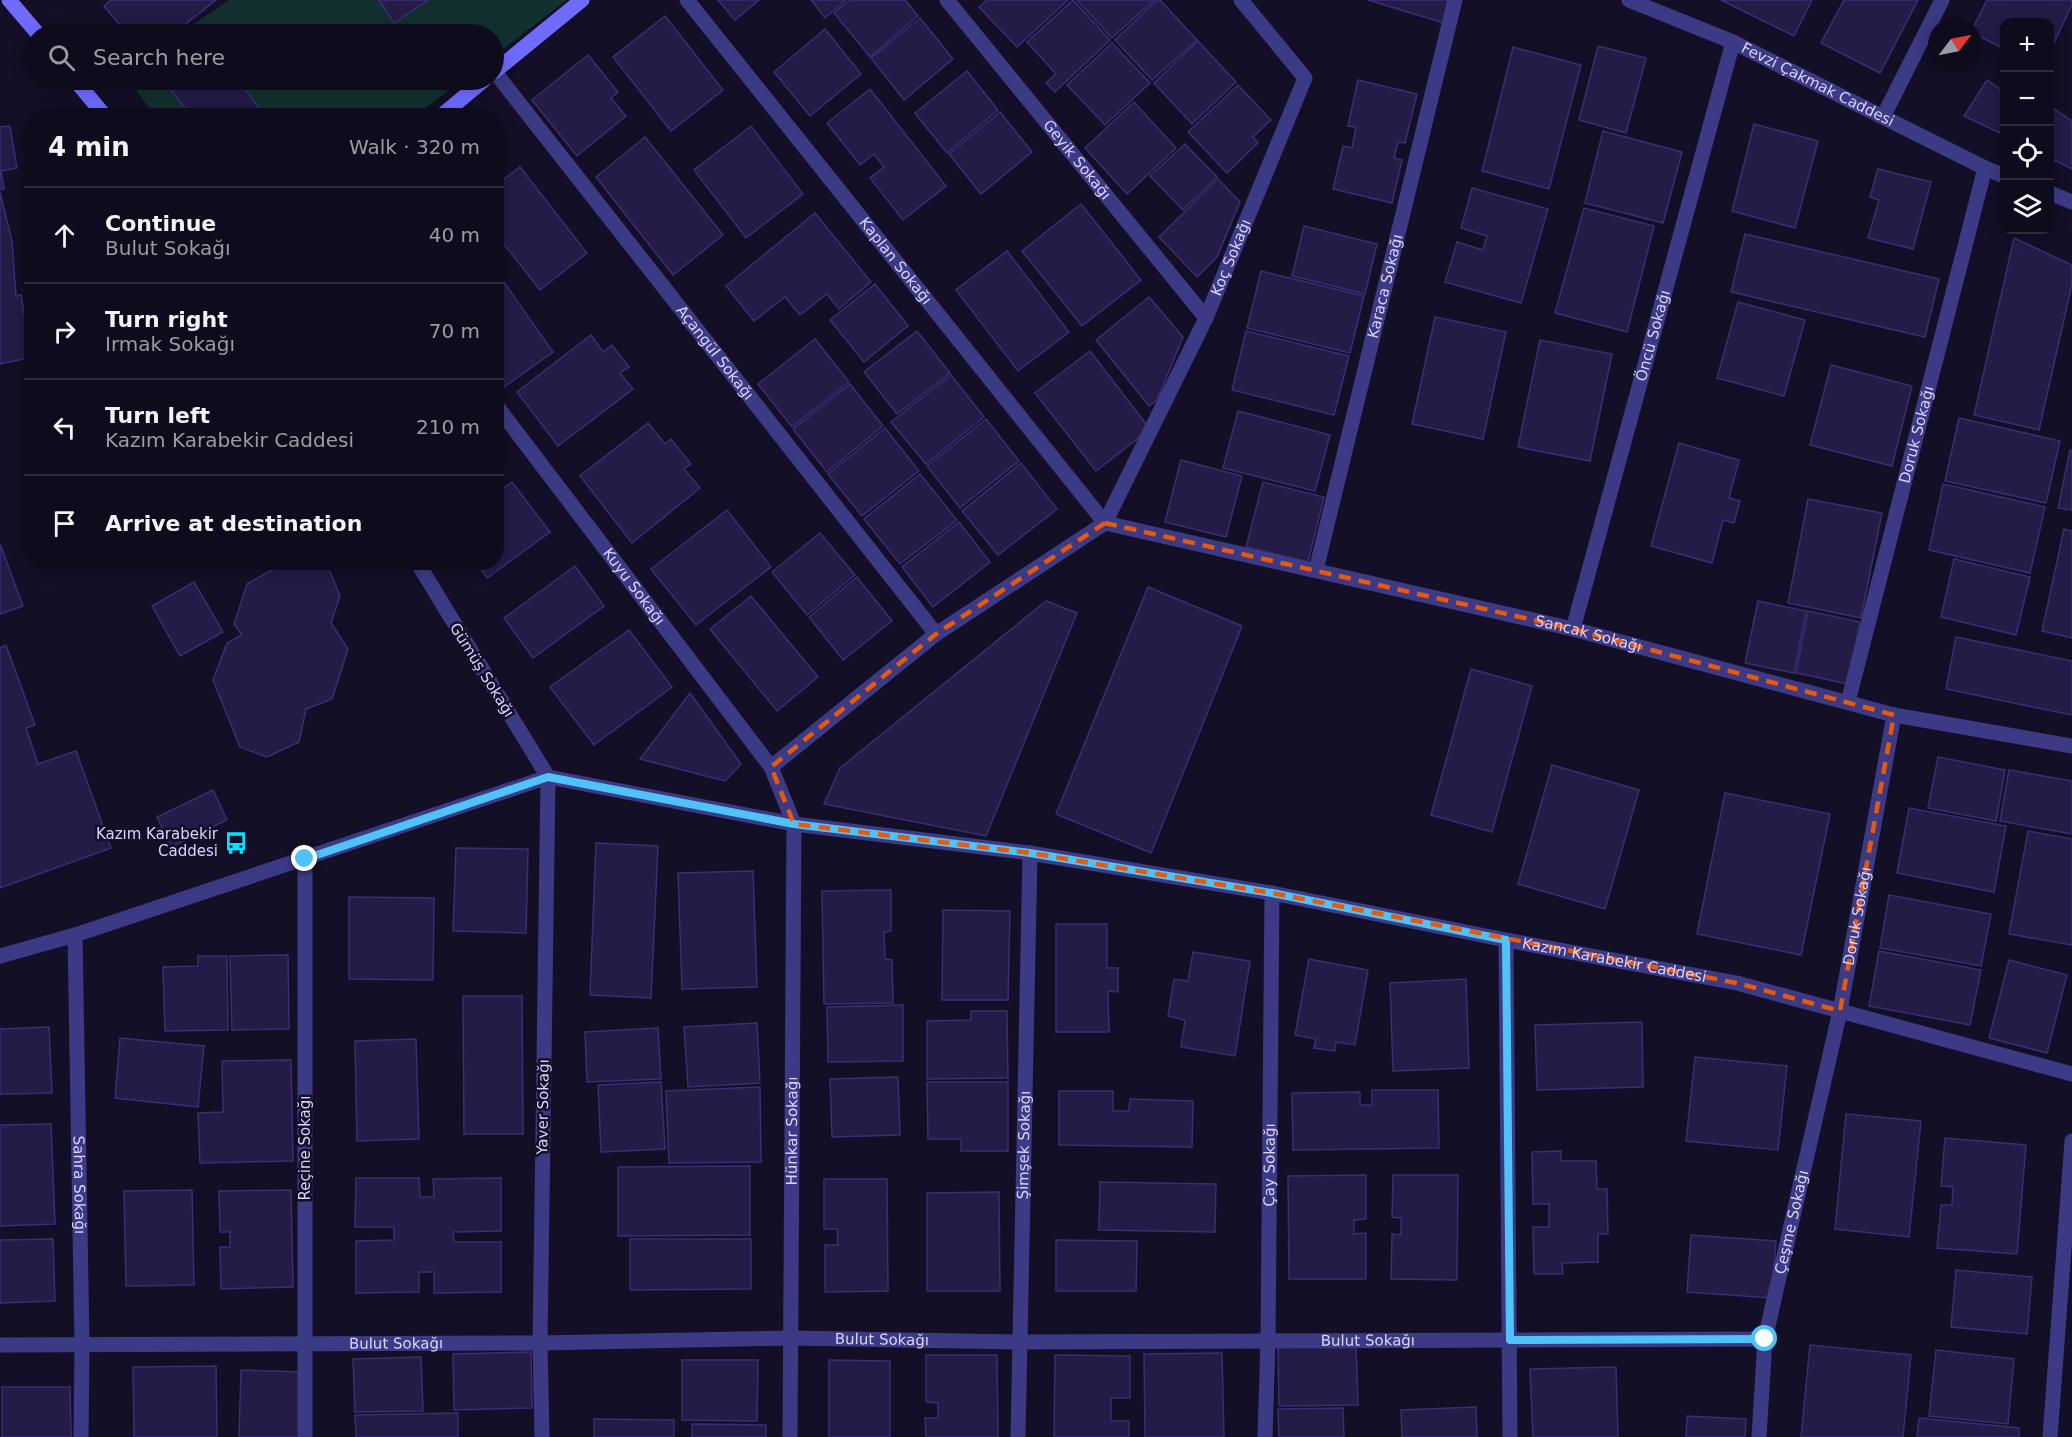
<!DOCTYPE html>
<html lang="en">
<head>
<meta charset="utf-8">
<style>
	:root { --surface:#0e0b1c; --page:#171425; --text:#f1f3f6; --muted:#9b9ba3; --line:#2e2b3b }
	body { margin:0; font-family:"DejaVu Sans",sans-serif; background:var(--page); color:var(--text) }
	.controls { position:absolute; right:18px; top:18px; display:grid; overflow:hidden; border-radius:12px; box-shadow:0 3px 15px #0003 }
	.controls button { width:54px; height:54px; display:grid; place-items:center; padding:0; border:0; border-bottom:2px solid var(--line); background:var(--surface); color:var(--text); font:30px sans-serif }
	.compass { position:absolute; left:1928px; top:18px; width:54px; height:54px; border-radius:50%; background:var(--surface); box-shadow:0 3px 15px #0003; rotate:58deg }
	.stop { position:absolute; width:18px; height:18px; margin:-14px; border:4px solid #4fc3f7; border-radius:50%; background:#fff }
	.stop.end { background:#4fc3f7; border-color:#fff; box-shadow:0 2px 6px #0008 }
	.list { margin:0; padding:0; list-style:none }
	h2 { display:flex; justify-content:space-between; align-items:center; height:78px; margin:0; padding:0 24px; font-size:26px }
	h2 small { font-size:20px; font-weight:400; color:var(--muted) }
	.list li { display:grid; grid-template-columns:39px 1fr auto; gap:18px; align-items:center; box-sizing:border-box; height:96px; padding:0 24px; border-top:2px solid var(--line) }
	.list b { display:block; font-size:22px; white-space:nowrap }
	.list p { margin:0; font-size:20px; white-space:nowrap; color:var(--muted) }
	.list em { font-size:20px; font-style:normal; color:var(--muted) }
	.icon { flex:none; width:33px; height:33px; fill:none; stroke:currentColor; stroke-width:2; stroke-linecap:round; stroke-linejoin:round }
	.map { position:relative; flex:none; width:2072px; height:1437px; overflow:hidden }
	.search { position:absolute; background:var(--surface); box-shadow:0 3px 15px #0003; left:24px; top:24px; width:480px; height:66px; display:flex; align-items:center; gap:15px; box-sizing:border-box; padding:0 21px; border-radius:33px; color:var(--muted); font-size:22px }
	.panel { position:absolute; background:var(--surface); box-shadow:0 3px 15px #0003; left:24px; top:108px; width:480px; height:462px; border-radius:24px }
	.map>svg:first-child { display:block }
	.green { fill:#12302f }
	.building { fill:#241b47; stroke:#3b2d73; stroke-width:1.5 }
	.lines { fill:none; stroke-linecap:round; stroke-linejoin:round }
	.street { stroke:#3d3a85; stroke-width:15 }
	.secondary { stroke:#6f6bff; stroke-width:15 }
	.route { stroke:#4fc3f7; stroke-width:8 }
	.marked { fill:none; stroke:#e8590c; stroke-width:4.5; stroke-dasharray:12 8; stroke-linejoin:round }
	.labels { text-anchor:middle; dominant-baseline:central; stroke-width:5; stroke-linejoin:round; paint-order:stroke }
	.street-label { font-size:15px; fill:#d9d4ff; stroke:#130f26 }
	.poi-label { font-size:15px; fill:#d9d4ff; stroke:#130f26; text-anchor:end }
</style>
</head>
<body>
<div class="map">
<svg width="2072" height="1437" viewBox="0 0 2072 1437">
	<rect width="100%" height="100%" fill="#130f26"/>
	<g class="green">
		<path d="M229,0H567L494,56V34H179Z"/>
		<path d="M129,80H462L415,116L154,115Z"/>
	</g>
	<g class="building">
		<path d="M111,0H216L173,34H127L104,6Z"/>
		<path d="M379,0H428L394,23Z"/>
		<path d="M718,0H759L735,20Z"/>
		<path d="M811,0H846L825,18Z"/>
		<path d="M850,0H905L918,16L870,57L834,13Z"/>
		<path d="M987,0H1068L1017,47L979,7Z"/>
		<path d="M1073,0L1110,40L1055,92L1046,83L1056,74L1027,42Z"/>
		<path d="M1077,0H1154L1112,38Z"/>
		<path d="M1157,0H1160L1197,40L1152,80L1115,40Z"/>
		<path d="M1368,0H1451L1444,23Z"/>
		<path d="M1721,0H1812L1794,36Z"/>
		<path d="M1844,0H1918L1880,73L1821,43Z"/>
		<path d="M1987,0H2072V5L2050,51V22H2004V49L1973,33V28Z"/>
		<path d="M665,16L723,90L671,131L613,57Z"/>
		<path d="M920,18L953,59L904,100L871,58Z"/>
		<path d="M825,29L861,74L810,116L774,72Z"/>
		<path d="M1198,41L1236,82L1192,124L1154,83Z"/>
		<path d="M1112,43L1150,83L1105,125L1067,85Z"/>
		<path d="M1598,46L1646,58L1626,133L1579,120Z"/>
		<path d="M1513,47L1581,65L1549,189L1482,171Z"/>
		<path d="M588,55L618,92L611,98L626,116L577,156L532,100Z"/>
		<path d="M967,71L998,110L947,153L915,113Z"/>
		<path d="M166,80H238L265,116H191L164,81Z"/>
		<path d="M1358,80L1417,94L1405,143L1398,142L1394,158L1402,160L1392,203L1333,189L1343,146L1352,148L1356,127L1348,126Z"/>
		<path d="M1987,80L2004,92V135L1964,116Z"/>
		<path d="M1238,85L1271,120L1253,137L1258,143L1227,173L1188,132Z"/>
		<path d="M870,89L946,186L903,220L870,178L884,167L874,154L860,165L827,123Z"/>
		<path d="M1134,102L1176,148L1127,194L1085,148Z"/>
		<path d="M2050,106L2072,121V169L2050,158Z"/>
		<path d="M1000,112L1032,152L981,194L949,154Z"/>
		<path d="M1754,124L1818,141L1795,228L1732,211Z"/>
		<path d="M10,126L17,168L1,171L4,189L0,190V127Z"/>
		<path d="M751,126L803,194L746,238L694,170Z"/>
		<path d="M1603,131L1682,152L1663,223L1585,203Z"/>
		<path d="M645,137L723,235L673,275L596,177Z"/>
		<path d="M1185,144L1217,177L1183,210L1150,176Z"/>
		<path d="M520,167L587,253L540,290L496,234V185Z"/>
		<path d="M1878,169L1931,182L1913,249L1868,238L1879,200L1870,197Z"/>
		<path d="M1218,179L1240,202L1217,257L1197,277L1159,237Z"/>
		<path d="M1472,188L1548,209L1521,303L1445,282L1457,242L1483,250L1487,236L1461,228Z"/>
		<path d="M0,192L12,241L16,296L21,295L24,314L32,313V357L0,364Z"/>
		<path d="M1081,204L1141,280L1082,326L1022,251Z"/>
		<path d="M1584,208L1654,226L1627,332L1555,313Z"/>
		<path d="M815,213L871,282L839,309L827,294L800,315L785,297L754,321L726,286Z"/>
		<path d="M1304,226L1377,244L1365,294L1292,276Z"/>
		<path d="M1745,234L1939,279L1925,337L1731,292Z"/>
		<path d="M2014,238L2072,265V284L2039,430L1974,415Z"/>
		<path d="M1007,251L1069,332L1018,371L956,290Z"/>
		<path d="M496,271L553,352L501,389L496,383Z"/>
		<path d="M1261,271L1364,296L1350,353L1247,328Z"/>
		<path d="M875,284L908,326L864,362L830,320Z"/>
		<path d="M1149,297L1183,337L1157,400L1149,406L1096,340Z"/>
		<path d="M1738,302L1805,320L1784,396L1717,378Z"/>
		<path d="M1435,317L1506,332L1483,439L1412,424Z"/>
		<path d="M917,331L950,373L897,414L864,372Z"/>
		<path d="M1246,331L1349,356L1334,415L1232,390Z"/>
		<path d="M591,335L603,352L612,345L629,367L620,373L633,389L558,446L517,392Z"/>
		<path d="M815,339L849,382L792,427L758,384Z"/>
		<path d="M1540,340L1612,354L1590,461L1518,447Z"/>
		<path d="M1090,351L1150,429L1096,471L1035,393Z"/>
		<path d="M1831,365L1912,386L1892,466L1810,445Z"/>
		<path d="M951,375L984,417L926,464L891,422Z"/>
		<path d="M850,384L883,426L827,472L793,429Z"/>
		<path d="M1238,411L1330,435L1315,491L1223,468Z"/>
		<path d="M1959,418L2060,441L2046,503L1945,481Z"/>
		<path d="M986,419L1019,461L960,508L927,466Z"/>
		<path d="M648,423L665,444L671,439L691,464L684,469L700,488L632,543L580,476Z"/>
		<path d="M885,428L919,471L862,516L828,474Z"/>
		<path d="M1679,443L1739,460L1729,498L1740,501L1734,523L1723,520L1712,563L1651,546Z"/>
		<path d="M2070,450H2072V510L2058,508Z"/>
		<path d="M1181,460L1242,476L1226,537L1165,522Z"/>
		<path d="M496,462L504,472L496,478Z"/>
		<path d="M1021,463L1057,509L998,555L962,511Z"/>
		<path d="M920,474L957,520L900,564L864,519Z"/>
		<path d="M512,482L550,532L487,578L476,562H496V493Z"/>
		<path d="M1263,482L1324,497L1308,562L1246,547Z"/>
		<path d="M1943,484L2045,507L2030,573L1929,550Z"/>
		<path d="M1808,499L1882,513L1861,618L1788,603Z"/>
		<path d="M727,510L771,567L696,625L651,569Z"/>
		<path d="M959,522L990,562L933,607L902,567Z"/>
		<path d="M2064,529L2072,531V638L2042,631Z"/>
		<path d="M820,533L855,575L807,615L772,572Z"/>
		<path d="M0,544L23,606L0,614Z"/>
		<path d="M1954,559L2030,577L2016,635L1941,617Z"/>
		<path d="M286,562H311L329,569L340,596L331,623L348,649L332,699L306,709L299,742L267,757L240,747L213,680L227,643L242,635L234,624L247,584Z"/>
		<path d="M575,566L604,606L533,658L504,618Z"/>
		<path d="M857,577L892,621L843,660L809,617Z"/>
		<path d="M194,582L223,632L180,656L152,606Z"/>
		<path d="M1148,587L1242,626L1151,853L1056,814Z"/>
		<path d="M751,596L818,677L777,711L710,629Z"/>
		<path d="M1046,601L1077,613L986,836L824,804L840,768Z"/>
		<path d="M1758,601L1806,611L1794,673L1745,663Z"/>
		<path d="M1808,611L1860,622L1848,684L1796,673Z"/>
		<path d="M629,630L672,687L594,745L550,687Z"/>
		<path d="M1956,637L2072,661V715L1946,689Z"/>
		<path d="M6,645L35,725L26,728L38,764L76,751L111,848L0,888V648Z"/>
		<path d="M1471,669L1532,686L1492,832L1431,815Z"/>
		<path d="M690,693L741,764L725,781L640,759Z"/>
		<path d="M1938,757L2005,770L1996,821L1928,808Z"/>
		<path d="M1552,765L1639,790L1605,909L1518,884Z"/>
		<path d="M2009,770L2072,781V834L2000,821Z"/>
		<path d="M213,790L227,820L171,847L157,817Z"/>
		<path d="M1725,793L1830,814L1801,955L1697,934Z"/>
		<path d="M1909,808L2006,826L1994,892L1897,873Z"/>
		<path d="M2028,831L2072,839V945L2009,934Z"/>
		<path d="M596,843L658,846L651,998L590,995Z"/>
		<path d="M456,848L528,849L526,933L453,931Z"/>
		<path d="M753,871L757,987L682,989L678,873Z"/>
		<path d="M891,890V931L884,932L885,959L892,960L893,1003L824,1004L822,891Z"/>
		<path d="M1889,895L1991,914L1981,966L1880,948Z"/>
		<path d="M349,897L434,898L433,980L349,979Z"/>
		<path d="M943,910L1010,911L1008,1000H942Z"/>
		<path d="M1056,924H1107V968H1118V992L1108,991L1109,1032H1056Z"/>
		<path d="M1879,951L1981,970L1970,1025L1869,1006Z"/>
		<path d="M1193,952L1250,961L1235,1056L1181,1047L1185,1020L1168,1016L1174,979L1188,981Z"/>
		<path d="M288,955L289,1029L232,1030L230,956Z"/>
		<path d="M198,956H227L228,1030L165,1031L163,967L198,966Z"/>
		<path d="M1309,959L1368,970L1355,1045L1336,1042L1335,1051L1314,1048L1316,1039L1295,1035Z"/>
		<path d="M2009,960L2067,975L2047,1053L1989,1038Z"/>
		<path d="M1466,979L1469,1068L1393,1071L1390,983Z"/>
		<path d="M463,996H522L523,1134H464Z"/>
		<path d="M903,1005V1061L828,1062L827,1007Z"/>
		<path d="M971,1011H1007L1008,1078L927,1079V1021L971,1020Z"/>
		<path d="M1642,1022L1643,1087L1537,1090L1535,1025Z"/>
		<path d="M757,1023L760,1083L688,1087L684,1027Z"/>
		<path d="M49,1027L52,1093L0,1094V1029Z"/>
		<path d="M658,1028L661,1079L587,1082L585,1032Z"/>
		<path d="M120,1038L204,1046L198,1107L115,1098Z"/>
		<path d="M416,1039L419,1139L357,1141L355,1041Z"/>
		<path d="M1695,1057L1787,1066L1778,1150L1686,1141Z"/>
		<path d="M291,1060L293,1161L200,1163L198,1113L223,1112L222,1061Z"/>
		<path d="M898,1077L900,1135L832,1137L830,1079Z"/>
		<path d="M661,1082L665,1149L601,1152L598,1085Z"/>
		<path d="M927,1082H1008V1151H961V1139H928Z"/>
		<path d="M760,1087L761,1162L669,1163L666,1091Z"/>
		<path d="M1372,1090H1438L1439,1148L1293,1150L1292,1093L1360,1092V1105H1372Z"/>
		<path d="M1059,1091H1113V1111H1129L1130,1099L1193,1101L1192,1147L1059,1145Z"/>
		<path d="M1846,1114L1921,1121L1909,1237L1835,1229Z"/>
		<path d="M51,1124L55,1224L0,1226V1125Z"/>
		<path d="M1945,1138L2026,1145L2017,1254L1937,1248L1941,1205H1952L1953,1187L1941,1186Z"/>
		<path d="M1561,1151V1161H1596L1597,1189H1607L1608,1234H1598V1262L1562,1263L1563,1274H1534L1533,1227H1549V1204H1533L1532,1152Z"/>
		<path d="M750,1166V1235L618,1236V1167Z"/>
		<path d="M1366,1175V1219L1354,1220V1234L1366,1233V1279H1289L1288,1176Z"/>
		<path d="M1393,1175H1458L1457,1280L1391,1279L1392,1234L1401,1235V1218L1392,1217Z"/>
		<path d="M356,1178H419L420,1197H434L433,1179L501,1178V1231L453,1232L454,1242H501V1292L434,1293V1272H419V1292L356,1293V1241L394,1240V1227H355Z"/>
		<path d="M824,1179H887L888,1291L825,1292V1245H838L837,1229H824Z"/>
		<path d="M1100,1182L1216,1184L1215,1232L1099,1230Z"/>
		<path d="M192,1190L194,1285L126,1286L124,1191Z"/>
		<path d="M291,1190L293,1287L221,1289L220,1247H230V1232H220L219,1191Z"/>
		<path d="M999,1192L1000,1291H927V1193Z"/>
		<path d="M1691,1235L1776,1241L1772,1298L1687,1292Z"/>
		<path d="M53,1239L55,1301L0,1303V1240Z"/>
		<path d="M630,1239H751V1289L630,1290Z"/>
		<path d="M1056,1240L1137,1241L1136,1291H1056Z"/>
		<path d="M1956,1270L2032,1277L2027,1334L1951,1327Z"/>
		<path d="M1810,1345L1911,1355L1903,1437H1801Z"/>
		<path d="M1356,1346L1358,1405L1279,1406L1278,1347Z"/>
		<path d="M1936,1350L2014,1359L2008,1424L1929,1416Z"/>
		<path d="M531,1352L532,1408L454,1410L453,1354Z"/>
		<path d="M1222,1353L1224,1437H1145L1144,1354Z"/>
		<path d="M926,1355H997L998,1437H926L925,1418H938V1403L926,1402Z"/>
		<path d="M1055,1355L1130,1356V1398H1111V1421H1129V1437H1054Z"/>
		<path d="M421,1357L423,1411L355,1412L353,1359Z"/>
		<path d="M682,1360H758L757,1421L682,1420Z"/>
		<path d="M829,1360L890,1361V1437H829Z"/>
		<path d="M216,1366L217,1437H134L133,1367Z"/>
		<path d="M1616,1367L1618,1437H1533L1530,1369Z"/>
		<path d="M241,1370L305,1372L303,1437H239Z"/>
		<path d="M2,1387H70L71,1437H2Z"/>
		<path d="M1476,1407L1477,1437H1402L1401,1410Z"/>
		<path d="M1343,1408L1344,1437H1279L1278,1409Z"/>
		<path d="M458,1413V1437H356L355,1415Z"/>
		<path d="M1687,1416L1746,1419L1745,1437H1686Z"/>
		<path d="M1919,1418L2019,1428V1437H1917Z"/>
		<path d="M594,1419L674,1420V1437H594Z"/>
		<path d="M692,1424L766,1425V1437H692Z"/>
	</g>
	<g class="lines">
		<g class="street">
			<path id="s1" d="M687,0L1105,523"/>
			<path id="s2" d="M947,0L1206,318"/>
			<path id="s3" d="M1629,0L1733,42L1985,168L2004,176"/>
			<path id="s4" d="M494,71L936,634"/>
			<path d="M1883,117L1942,0"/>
			<path d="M2050,193L2072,202"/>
			<path id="s5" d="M496,405L771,767"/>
			<path id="s6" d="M1105,523L1573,629L1894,715L2072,746"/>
			<path id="s7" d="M1105,523L1206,318L1305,78L1241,0"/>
			<path d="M417,562L548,777L540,1343L542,1437"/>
			<path id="s8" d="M1316,570L1455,0"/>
			<path id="s9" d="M1573,629L1733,42"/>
			<path id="s10" d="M1848,702L1985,168"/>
			<path id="s11" d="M75,935L82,1345L81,1437"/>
			<path d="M1506,940L1510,1437"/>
			<path id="s12" d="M0,956L75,935L548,777L794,824L1030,853L1272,893L1506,940L1737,983L2072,1074"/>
			<path id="s13" d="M0,1345L540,1343L791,1338L1020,1342L1765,1339"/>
			<path d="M305,1437V859"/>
			<path id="s14" d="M790,1437L794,824L771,767L936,634L1105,523"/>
			<path id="s15" d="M1018,1437L1030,853"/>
			<path id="s16" d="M1265,1437L1268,1340L1272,893"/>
			<path id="s17" d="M1759,1437L1765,1339L1840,1011L1894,715"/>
			<path d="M2050,1437L2072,1141"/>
		</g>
		<g class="secondary">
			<path d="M9,0L38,34"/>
			<path d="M494,72L582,0"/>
			<path d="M75,80L105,116"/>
			<path d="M441,116L484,80"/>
		</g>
	</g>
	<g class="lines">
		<path class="route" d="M305,859L548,777L794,824L1030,853L1272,893L1506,940L1510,1340L1765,1339"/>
	</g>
	<path class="marked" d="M1105,523L1573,629L1894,715L1840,1011L1737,983L1272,893L1030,853L794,824L771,767L936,634Z"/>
	<defs>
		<g id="bus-bare" transform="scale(1.8)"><path d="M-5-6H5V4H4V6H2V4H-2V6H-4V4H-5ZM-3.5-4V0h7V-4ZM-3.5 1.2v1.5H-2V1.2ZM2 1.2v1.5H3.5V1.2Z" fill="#00e5ff" stroke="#130f26" stroke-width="2.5" paint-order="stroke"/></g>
	</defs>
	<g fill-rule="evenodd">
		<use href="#bus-bare" x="236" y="843"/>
	</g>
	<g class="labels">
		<g class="street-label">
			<text stroke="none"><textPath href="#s3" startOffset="207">Fevzi Çakmak Caddesi</textPath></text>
			<text stroke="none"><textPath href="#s2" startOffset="206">Geyik Sokağı</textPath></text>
			<text stroke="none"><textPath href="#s7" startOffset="294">Koç Sokağı</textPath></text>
			<text stroke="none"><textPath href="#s1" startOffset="334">Kaplan Sokağı</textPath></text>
			<text stroke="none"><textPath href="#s8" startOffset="292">Karaca Sokağı</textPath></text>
			<text stroke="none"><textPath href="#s9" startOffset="304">Öncü Sokağı</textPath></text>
			<text stroke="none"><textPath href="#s4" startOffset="358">Açangül Sokağı</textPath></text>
			<text stroke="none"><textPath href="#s10" startOffset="276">Doruk Sokağı</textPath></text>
			<text stroke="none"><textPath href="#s5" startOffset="228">Kuyu Sokağı</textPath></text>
			<text stroke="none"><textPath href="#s6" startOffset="496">Sancak Sokağı</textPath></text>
			<text transform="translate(482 670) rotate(58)">Gümüş Sokağı</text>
			<text stroke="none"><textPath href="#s17" startOffset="531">Doruk Sokağı</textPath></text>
			<text stroke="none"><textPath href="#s12" startOffset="1659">Kazım Karabekir Caddesi</textPath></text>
			<text transform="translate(543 1107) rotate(-89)">Yaver Sokağı</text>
			<text stroke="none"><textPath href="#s14" startOffset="306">Hünkar Sokağı</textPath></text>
			<text stroke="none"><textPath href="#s15" startOffset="292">Şimşek Sokağı</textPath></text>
			<text transform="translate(305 1148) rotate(-90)">Reçine Sokağı</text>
			<text stroke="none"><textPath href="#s16" startOffset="272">Çay Sokağı</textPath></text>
			<text stroke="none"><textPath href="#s11" startOffset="250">Sahra Sokağı</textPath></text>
			<text stroke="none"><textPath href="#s17" startOffset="218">Çeşme Sokağı</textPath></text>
			<text stroke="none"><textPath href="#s13" startOffset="882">Bulut Sokağı</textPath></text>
			<text stroke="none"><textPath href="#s13" startOffset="1368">Bulut Sokağı</textPath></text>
			<text stroke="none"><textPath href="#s13" startOffset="396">Bulut Sokağı</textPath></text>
		</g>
		<g class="poi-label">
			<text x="218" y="834">Kazım Karabekir<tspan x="218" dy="17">Caddesi</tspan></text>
		</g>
	</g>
</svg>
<div class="controls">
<button>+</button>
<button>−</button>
<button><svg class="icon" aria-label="locate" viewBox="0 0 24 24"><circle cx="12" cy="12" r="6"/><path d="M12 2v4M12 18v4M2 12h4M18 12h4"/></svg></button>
<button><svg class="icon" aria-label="layers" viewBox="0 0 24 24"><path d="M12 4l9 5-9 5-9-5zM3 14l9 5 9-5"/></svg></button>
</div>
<svg class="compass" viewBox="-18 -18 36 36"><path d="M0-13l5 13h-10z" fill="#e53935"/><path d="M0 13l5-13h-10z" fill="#9b9ba3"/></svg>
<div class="stop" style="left:1765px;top:1339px"></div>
<div class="stop end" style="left:305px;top:859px"></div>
<div class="search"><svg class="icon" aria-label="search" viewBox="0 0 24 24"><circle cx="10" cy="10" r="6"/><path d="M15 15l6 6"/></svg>Search here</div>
<section class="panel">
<h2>4 min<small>Walk · 320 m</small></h2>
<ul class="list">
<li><svg class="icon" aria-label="ahead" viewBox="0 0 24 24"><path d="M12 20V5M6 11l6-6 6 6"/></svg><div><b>Continue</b><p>Bulut Sokağı</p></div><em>40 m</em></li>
<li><svg class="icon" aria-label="right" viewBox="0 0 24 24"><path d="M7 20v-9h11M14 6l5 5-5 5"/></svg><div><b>Turn right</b><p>Irmak Sokağı</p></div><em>70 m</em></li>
<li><svg class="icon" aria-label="left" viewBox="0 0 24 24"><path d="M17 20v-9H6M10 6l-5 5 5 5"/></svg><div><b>Turn left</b><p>Kazım Karabekir Caddesi</p></div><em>210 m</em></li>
<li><svg class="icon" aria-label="arrive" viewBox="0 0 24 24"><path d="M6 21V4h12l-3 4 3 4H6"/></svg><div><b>Arrive at destination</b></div></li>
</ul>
</section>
</div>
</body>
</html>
